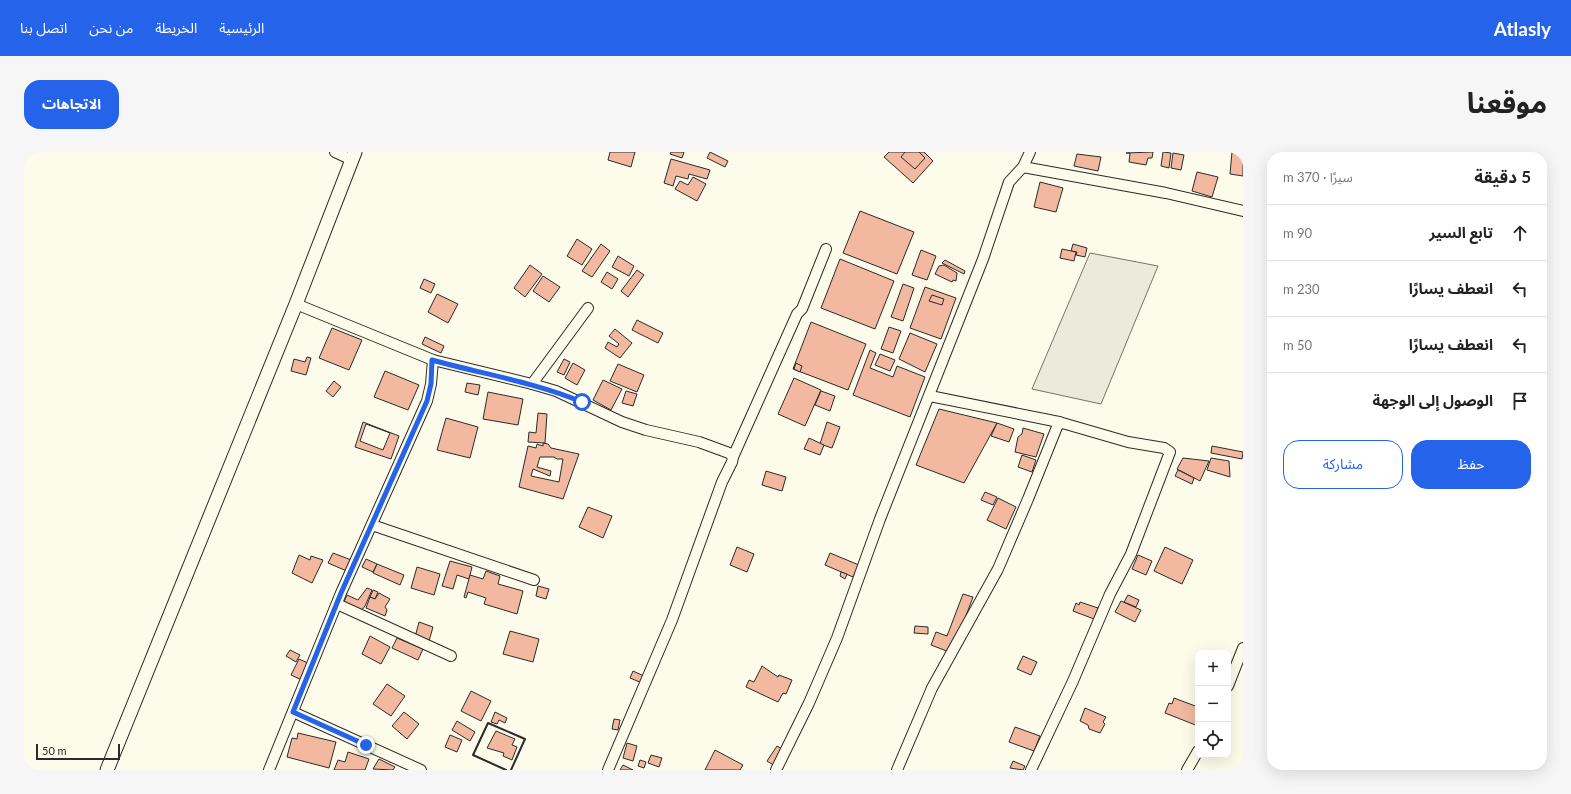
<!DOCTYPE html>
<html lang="ar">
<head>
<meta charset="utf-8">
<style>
	:root { --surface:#fff; --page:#f6f6f6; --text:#222; --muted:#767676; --line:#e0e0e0; --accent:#2563eb }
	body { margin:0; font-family:Lato,"Noto Sans Arabic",sans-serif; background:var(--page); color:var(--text); direction:rtl }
	.controls { position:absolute; right:12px; bottom:12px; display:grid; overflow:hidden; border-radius:8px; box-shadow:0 4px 16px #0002 }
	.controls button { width:36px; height:36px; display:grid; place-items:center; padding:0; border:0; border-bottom:1px solid var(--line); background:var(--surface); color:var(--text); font:20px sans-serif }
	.scale { position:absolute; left:12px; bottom:10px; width:84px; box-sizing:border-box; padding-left:4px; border:2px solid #2b2b2b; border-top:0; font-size:11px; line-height:14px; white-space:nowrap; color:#2b2b2b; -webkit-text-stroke:3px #fdfbea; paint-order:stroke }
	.stop { position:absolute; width:12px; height:12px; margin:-9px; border:3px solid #2563eb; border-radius:50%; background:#fff }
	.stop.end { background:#2563eb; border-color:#fff; box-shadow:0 1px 4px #0008 }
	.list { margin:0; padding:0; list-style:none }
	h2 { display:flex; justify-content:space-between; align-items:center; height:52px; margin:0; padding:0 16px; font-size:17px }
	h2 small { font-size:13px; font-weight:400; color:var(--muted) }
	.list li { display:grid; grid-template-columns:26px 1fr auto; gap:12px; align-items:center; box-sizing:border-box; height:56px; padding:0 16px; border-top:1px solid var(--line) }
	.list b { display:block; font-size:15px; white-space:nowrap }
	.list em { font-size:13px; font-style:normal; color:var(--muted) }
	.actions { display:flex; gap:8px; padding:12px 16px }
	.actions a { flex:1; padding:9px 0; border:1px solid var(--accent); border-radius:16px; text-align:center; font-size:14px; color:var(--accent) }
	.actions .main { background:var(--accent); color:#fff }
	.icon { flex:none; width:22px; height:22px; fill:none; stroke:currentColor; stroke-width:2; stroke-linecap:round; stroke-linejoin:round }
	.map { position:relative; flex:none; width:1219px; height:618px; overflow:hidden; direction:ltr; border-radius:16px }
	header { display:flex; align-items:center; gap:24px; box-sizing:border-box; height:56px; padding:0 20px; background:var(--accent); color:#fff }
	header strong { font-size:19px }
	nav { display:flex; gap:22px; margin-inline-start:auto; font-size:14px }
	.intro { display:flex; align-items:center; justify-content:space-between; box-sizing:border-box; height:96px; padding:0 24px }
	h1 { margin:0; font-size:28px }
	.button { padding:10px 18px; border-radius:16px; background:var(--accent); color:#fff; font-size:14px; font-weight:700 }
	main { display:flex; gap:24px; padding:0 24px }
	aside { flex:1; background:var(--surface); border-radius:16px; box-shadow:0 4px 16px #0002 }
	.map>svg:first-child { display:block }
	.green { fill:#ecebdb; stroke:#74746e }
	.building { fill:#f2b8a0; stroke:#2b2b2b; fill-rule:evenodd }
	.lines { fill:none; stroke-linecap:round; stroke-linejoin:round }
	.minor-casing { stroke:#2b2b2b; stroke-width:12 }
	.tertiary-casing { stroke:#2b2b2b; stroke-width:15 }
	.minor { stroke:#fdfbea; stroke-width:10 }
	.tertiary { stroke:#fdfbea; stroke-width:13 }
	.wall { stroke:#2b2b2b; stroke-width:2 }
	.route { stroke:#2563eb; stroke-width:5 }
</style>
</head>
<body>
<header>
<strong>Atlasly</strong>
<nav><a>الرئيسية</a><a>الخريطة</a><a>من نحن</a><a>اتصل بنا</a></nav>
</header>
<div class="intro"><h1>موقعنا</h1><a class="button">الاتجاهات</a></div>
<main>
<aside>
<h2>5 دقيقة<small>سيرًا · 370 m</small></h2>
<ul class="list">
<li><svg class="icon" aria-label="ahead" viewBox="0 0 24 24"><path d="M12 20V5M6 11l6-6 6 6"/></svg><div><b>تابع السير</b></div><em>90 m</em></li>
<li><svg class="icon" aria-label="left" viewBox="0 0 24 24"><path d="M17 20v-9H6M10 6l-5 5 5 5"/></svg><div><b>انعطف يسارًا</b></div><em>230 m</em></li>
<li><svg class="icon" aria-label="left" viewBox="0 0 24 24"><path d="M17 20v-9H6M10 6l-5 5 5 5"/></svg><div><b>انعطف يسارًا</b></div><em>50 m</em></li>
<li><svg class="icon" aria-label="arrive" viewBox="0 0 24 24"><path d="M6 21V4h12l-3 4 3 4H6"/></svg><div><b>الوصول إلى الوجهة</b></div></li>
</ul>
<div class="actions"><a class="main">حفظ</a><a>مشاركة</a></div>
</aside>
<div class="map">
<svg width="1219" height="618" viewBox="0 0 1219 618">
	<rect width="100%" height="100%" fill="#fdfbea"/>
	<path class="green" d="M1066,101L1134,114L1077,252L1008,237Z"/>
	<g class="building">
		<path d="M586,0H611L607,15L584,8Z"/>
		<path d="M647,0H660L658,6L646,2Z"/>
		<path d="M686,0L704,9L701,15L683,6Z"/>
		<path d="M865,0H900L909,9L889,31L860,5Z"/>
		<path d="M881,0H895L901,6L891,17L877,5Z"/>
		<path d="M1129,0L1128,6H1124L1122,13L1105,10L1106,1H1102Z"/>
		<path d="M1139,0L1147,1L1145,16L1137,14Z"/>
		<path d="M1208,0H1219V24L1206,22Z"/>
		<path d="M1149,1L1160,3L1157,18L1147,16Z"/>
		<path d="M1053,2L1077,5L1074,19L1050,14Z"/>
		<path d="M647,7L686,18L683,27L665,22L664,27L652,24L649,34L640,31Z"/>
		<path d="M1173,20L1194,25L1188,45L1168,39Z"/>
		<path d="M669,25L682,32L673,49L651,37L656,29L664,33Z"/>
		<path d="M1016,30L1039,36L1032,60L1010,55Z"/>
		<path d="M836,59L890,80L873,122L819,101Z"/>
		<path d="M553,87L568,97L558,113L543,104Z"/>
		<path d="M577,92L586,99L568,125L558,119Z"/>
		<path d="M1049,92L1063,96L1061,105L1052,103L1053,100L1047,99Z"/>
		<path d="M1038,97L1052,100L1050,109L1036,106Z"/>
		<path d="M897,98L912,104L903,128L888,123Z"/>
		<path d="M594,104L610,114L605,124L588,115Z"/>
		<path d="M816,107L870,129L851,177L797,156Z"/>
		<path d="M921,108L941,119L940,122L918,111Z"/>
		<path d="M506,113L518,122L501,145L490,136Z"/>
		<path d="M920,113L933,121L932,129L929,128L928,130L911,122L915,114Z"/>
		<path d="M613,118L620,123L604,145L597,139Z"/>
		<path d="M583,120L594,127L588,137L577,130Z"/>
		<path d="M519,124L536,135L525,150L509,139Z"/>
		<path d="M400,127L411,132L407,141L396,136Z"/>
		<path d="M879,132L890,136L879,169L867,165Z"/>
		<path d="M901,135L932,146L917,187L886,176Z"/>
		<path d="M413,142L434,152L424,171L404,160Z"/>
		<path d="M908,143L920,147L918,153L905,149Z"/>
		<path d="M613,168L639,181L634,191L608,178Z"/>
		<path d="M787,170L842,192L824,238L769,217Z"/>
		<path d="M865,175L877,179L869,201L857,197Z"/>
		<path d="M308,176L338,188L325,218L295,206Z"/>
		<path d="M591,177L608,191L596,206L581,196L584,190L593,195L595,192L585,184Z"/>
		<path d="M886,181L913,192L901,220L875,207Z"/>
		<path d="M401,185L420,194L417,201L398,192Z"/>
		<path d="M846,198L852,201L846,216L869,225L873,214L901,225L886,265L829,243Z"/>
		<path d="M856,202L871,208L866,219L851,213Z"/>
		<path d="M283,205L287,206L282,223L267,219L270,207L281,210Z"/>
		<path d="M540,207L546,210L540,223L533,220Z"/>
		<path d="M549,211L561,218L553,233L541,226Z"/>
		<path d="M772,211L778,214L776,220L770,217Z"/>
		<path d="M594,212L620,223L613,240L586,229Z"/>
		<path d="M361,219L395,233L384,258L350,245Z"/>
		<path d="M770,226L797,238L781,274L754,262Z"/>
		<path d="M579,228L598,237L587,258L569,248Z"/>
		<path d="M310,229L317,235L309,245L302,239Z"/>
		<path d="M443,231L456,233L454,243L441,240Z"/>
		<path d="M602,239L613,242L609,254L598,251Z"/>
		<path d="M797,239L811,244L806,259L791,253Z"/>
		<path d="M464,240L499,247L494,273L459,267Z"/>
		<path d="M915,257L973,271L940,331L892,313Z"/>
		<path d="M514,261L523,262L521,291L504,290L505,280L512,281Z"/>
		<path d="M422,266L454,275L446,306L413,298Z"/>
		<path d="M339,270L375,284L367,307L331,295ZM342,272L366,281L359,298L336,289Z"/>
		<path d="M803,270L816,275L808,296L796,292Z"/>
		<path d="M973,271L990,277L985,290L967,284Z"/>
		<path d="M999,276L1020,282L1012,305L991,300L994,285L998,282Z"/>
		<path d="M785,286L800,293L796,303L780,297Z"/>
		<path d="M519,291L524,292L527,296L555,302L539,347L495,335L504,294L512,296L513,292L519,294ZM516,305H530L533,307H539L535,330L507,324L509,317L526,324L527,319L513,315Z"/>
		<path d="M1188,294L1219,300L1218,307L1187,301Z"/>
		<path d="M998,303L1012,308L1008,320L994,315Z"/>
		<path d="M1159,306L1185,309L1176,329L1153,317Z"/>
		<path d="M1187,306L1205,309L1206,325L1183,318Z"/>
		<path d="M1154,318L1170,326L1168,332L1151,324Z"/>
		<path d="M742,319L762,325L758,339L738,333Z"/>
		<path d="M961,340L973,345L969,353L957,348Z"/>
		<path d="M974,346L992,355L982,377L963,368Z"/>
		<path d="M564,355L588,364L579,386L555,375Z"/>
		<path d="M713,395L730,402L723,420L706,413Z"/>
		<path d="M1141,395L1169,408L1158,432L1130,419Z"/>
		<path d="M309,401L330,409L325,420L304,411Z"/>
		<path d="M806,401L835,413L829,425L801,413Z"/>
		<path d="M275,403L286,408L287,404L299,408L288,431L268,421Z"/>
		<path d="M1114,403L1128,409L1122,423L1108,417Z"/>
		<path d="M342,407L353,412L349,420L338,415Z"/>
		<path d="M426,409L448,415L445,427L433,423L429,437L418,434Z"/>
		<path d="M353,412L380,423L376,433L349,421Z"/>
		<path d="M393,415L416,422L410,443L387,436Z"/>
		<path d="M462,419L476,424L474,432L499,439L493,462L460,452L462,446L444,440L442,446L440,445L446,423L459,427Z"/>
		<path d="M817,420L823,422L821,427L816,424Z"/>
		<path d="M514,434L525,437L522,447L512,444Z"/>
		<path d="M343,436L348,438L341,454L336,460L319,452L323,443L334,448Z"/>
		<path d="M349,438L354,440L351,447L346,445Z"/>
		<path d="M355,441L366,447L361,455L363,458L361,464L342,456L346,445L351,447Z"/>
		<path d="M939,442L949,445L928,501L907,493L912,480L923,484Z"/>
		<path d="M1104,443L1115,448L1112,455L1100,450Z"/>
		<path d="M1097,449L1117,458L1111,470L1091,460Z"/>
		<path d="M1056,450L1074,456L1070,467L1049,459L1052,451L1055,453Z"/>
		<path d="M395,470L409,475L405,489L391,485Z"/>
		<path d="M891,474L904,475V482L890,481Z"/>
		<path d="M486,479L515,487L509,510L479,502Z"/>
		<path d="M346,484L366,495L357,512L338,502Z"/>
		<path d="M373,486L399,497L394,508L368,496Z"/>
		<path d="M266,498L276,503L272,510L262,504Z"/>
		<path d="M999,504L1013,510L1007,523L993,517Z"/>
		<path d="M275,507L288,513L280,529L267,523Z"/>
		<path d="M738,514L754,525L755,523L768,528L762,542L759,541L754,550L722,535L725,528L730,530Z"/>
		<path d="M609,519L620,524L618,531L606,526Z"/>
		<path d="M363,532L381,544L367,564L349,552Z"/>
		<path d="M447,539L467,549L457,569L437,559Z"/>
		<path d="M1150,546L1174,555V574L1141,561L1145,551L1148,552Z"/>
		<path d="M1061,556L1082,565L1079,570L1081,572L1076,581L1065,577L1064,573L1056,569Z"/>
		<path d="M380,560L395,572L383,587L368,574Z"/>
		<path d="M471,560L483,566L481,571L475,568L473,572L467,570Z"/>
		<path d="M590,567L596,568L594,578L588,577Z"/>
		<path d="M433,569L451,580L446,589L428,578Z"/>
		<path d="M991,575L1016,584L1010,599L985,590Z"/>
		<path d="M472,579L491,587L488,593L493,595L488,608L479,604L480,601L463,596Z"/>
		<path d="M274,581L312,590L305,616L263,605L268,586L273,587Z"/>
		<path d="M426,583L438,588L433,600L421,595Z"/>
		<path d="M603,591L613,594L609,609L599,606Z"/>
		<path d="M753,594L760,598L751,614L743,609Z"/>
		<path d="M691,598L719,613L716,618H681Z"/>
		<path d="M324,600L345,607L341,618H310L314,608L321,610Z"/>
		<path d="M627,603L638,606L635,615L624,611Z"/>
		<path d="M355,607L371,615L369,618L349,617Z"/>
		<path d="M616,608L622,610L620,616L614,614Z"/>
		<path d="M989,609L1001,614L999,618L986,616Z"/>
		<path d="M599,613L609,618H596Z"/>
	</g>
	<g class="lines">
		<g class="minor-casing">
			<g id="minor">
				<path d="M311,0L328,8"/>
				<path d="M999,15L1142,41L1219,59"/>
				<path d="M272,152L409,208L508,232L564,156"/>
				<path d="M508,232L532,239L598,270L622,278L675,290L705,301L709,305L708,310L698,330L648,468L584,618"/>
				<path d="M906,244L1035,270"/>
				<path d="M709,305L773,162L778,157L802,97"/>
				<path d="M348,373L510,428"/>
				<path d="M313,452L427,504"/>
				<path d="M1204,534L1219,496"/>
				<path d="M269,560L397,618"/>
				<path d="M245,618L317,441L403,249L407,232L409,208"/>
				<path d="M752,618L785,551L813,486L856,367L959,107L985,30L999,15L1006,0"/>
				<path d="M873,618L908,536L974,417L1004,347L1035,270L1104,290L1140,296L1146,300L1107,402L1086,442L1049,529L1007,618"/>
				<path d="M1163,618L1174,599"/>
			</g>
		</g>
		<g class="tertiary-casing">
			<path id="tertiary" d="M83,618L272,152L331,0"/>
		</g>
		<use href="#minor" class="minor"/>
		<use href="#tertiary" class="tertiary"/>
		<path class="wall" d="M482,618L449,603L464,571L501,587L487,618"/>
	</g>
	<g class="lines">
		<path class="route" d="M342,593L269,560L317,441L403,249L407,232L408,208C458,222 510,230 558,250"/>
	</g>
</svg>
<div class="controls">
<button>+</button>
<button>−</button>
<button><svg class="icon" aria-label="locate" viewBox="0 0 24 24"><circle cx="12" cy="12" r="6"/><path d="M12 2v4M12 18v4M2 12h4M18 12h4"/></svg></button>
</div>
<div class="scale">50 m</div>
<div class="stop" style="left:558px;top:250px"></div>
<div class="stop end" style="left:342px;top:593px"></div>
</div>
</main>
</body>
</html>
